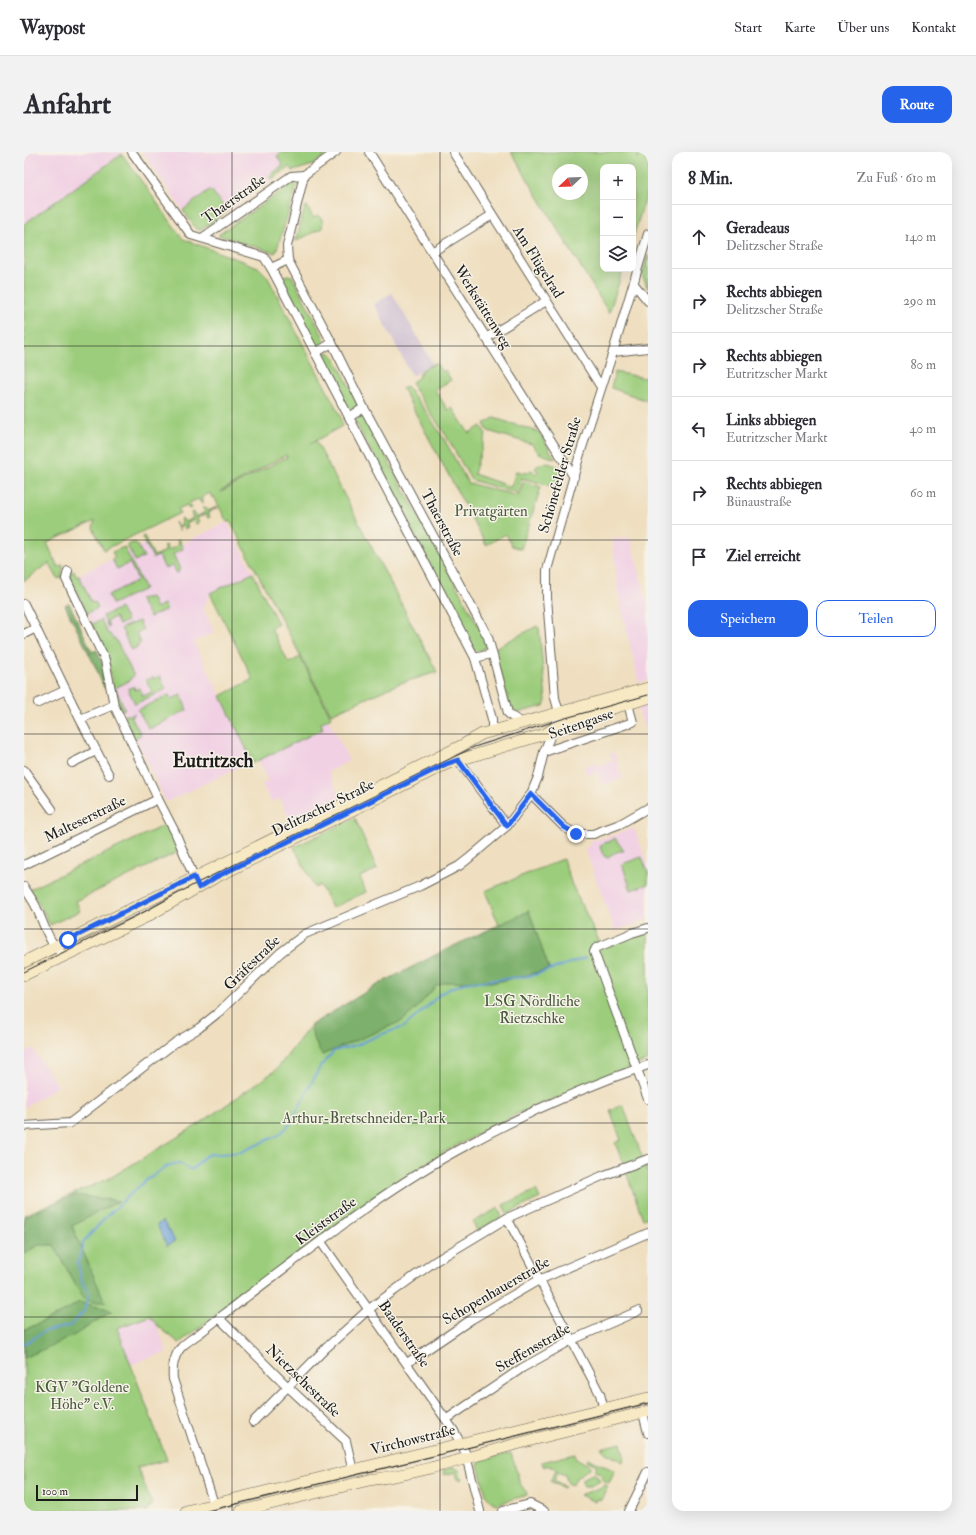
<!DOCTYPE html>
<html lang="de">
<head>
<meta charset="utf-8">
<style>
	:root { --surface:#fff; --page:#f2f2f3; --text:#2b2b33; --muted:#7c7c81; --line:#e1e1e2; --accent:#2563eb }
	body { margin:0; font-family:"IM FELL Double Pica",serif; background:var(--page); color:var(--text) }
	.controls { position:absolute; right:12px; top:12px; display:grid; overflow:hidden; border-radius:8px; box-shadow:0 4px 16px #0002 }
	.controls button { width:36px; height:36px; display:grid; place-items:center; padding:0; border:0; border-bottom:1px solid var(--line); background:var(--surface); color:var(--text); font:20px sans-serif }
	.compass { position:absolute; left:528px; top:12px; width:36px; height:36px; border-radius:50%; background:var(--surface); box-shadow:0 4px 16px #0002; rotate:247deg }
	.scale { position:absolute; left:12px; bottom:10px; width:102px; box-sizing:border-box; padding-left:4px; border:2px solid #1c1c1c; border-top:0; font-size:11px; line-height:14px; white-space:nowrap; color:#1c1c1c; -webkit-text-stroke:3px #f7f3e8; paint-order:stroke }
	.stop { position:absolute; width:12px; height:12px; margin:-9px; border:3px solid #2563eb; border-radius:50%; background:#fff }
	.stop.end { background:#2563eb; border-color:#fff; box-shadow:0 1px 4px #0008 }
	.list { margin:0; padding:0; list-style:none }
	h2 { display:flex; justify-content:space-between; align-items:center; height:52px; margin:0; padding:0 16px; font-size:17px }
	h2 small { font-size:13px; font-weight:400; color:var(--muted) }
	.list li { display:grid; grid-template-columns:26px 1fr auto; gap:12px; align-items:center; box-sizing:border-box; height:64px; padding:0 16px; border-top:1px solid var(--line) }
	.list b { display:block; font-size:15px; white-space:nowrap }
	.list p { margin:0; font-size:13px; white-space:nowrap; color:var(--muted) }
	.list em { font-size:13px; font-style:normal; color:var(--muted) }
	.actions { display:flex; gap:8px; padding:12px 16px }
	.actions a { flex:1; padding:9px 0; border:1px solid var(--accent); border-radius:12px; text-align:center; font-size:14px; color:var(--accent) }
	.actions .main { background:var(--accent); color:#fff }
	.icon { flex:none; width:22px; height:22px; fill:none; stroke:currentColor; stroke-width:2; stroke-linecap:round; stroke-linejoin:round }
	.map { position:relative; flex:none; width:624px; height:1359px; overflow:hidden; border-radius:12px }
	header { display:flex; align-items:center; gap:24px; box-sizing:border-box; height:56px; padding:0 20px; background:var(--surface); border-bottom:1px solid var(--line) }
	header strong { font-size:19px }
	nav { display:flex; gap:22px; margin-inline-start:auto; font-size:14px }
	.intro { display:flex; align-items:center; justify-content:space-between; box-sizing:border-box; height:96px; padding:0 24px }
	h1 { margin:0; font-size:28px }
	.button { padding:10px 18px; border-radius:12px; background:var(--accent); color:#fff; font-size:14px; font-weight:700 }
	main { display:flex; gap:24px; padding:0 24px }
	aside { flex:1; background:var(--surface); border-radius:12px; box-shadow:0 4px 16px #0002 }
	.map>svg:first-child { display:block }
	.built { fill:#f1d0e4 }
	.industrial { fill:#cebed1 }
	.green { fill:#9ccd7c; stroke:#5c744c; fill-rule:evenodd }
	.forest { fill:#7db06c; stroke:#4c6644 }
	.water { fill:#6aa0d7; stroke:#435e7a }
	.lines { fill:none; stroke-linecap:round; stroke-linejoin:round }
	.stream { stroke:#6aa0d7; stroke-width:2 }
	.minor-casing { stroke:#666055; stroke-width:10 }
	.secondary-casing { stroke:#666055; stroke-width:12 }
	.minor { stroke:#fff; stroke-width:8 }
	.secondary { stroke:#f7e9c3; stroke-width:11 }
	.tram { stroke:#1c1c1c; stroke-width:1 }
	.route { stroke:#2563eb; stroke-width:5 }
	.grid { fill:none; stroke:#1c1c1c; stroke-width:1; stroke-opacity:0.55 }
	.labels { text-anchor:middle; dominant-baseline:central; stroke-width:3; stroke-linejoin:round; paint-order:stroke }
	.street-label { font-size:15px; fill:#1c1c1c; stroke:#f7f3e8 }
	.park-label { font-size:15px; fill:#495a3e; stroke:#f7f3e8 }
	.district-label { font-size:19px; font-weight:bold; fill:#1c1c1c; stroke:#f7f3e8 }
</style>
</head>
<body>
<header>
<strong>Waypost</strong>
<nav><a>Start</a><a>Karte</a><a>Über uns</a><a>Kontakt</a></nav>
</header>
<div class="intro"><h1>Anfahrt</h1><a class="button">Route</a></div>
<main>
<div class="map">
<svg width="624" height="1359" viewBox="0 0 624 1359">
	<rect width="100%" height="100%" fill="#f7f3e8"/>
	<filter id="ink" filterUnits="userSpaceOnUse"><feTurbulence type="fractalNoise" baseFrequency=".025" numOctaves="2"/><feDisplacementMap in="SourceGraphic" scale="8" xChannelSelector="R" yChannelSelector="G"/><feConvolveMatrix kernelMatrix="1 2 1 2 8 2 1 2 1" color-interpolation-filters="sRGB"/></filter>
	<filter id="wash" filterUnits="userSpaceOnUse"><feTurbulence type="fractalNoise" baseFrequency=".012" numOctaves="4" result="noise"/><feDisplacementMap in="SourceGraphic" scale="16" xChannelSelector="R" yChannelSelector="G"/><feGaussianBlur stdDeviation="0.9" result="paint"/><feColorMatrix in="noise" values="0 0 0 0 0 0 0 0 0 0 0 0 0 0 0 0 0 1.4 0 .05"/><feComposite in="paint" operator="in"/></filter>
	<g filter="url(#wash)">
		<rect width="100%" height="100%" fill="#efdfc0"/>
		<g class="built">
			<path d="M0,0H97L98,2L0,72Z"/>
			<path d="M118,0H264L272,11L177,78L172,77Z"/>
			<path d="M203,370L229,421L186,441L179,457L190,480L170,490L228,609L142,650L91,542L84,507L79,493L46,427L122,391L129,406Z"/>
			<path d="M606,386L624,454V528L615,531L594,441L589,387Z"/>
			<path d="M624,551V586L613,554Z"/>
			<path d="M304,567L325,609L304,620L316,645L267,669L256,646L247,650L238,632L244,629L232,603Z"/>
			<path d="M590,600L598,624L597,627L579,633L573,620L563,623L560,615L573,611L574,614L589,609L586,601Z"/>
			<path d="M610,676L624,713V767L591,779L561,696L567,694L566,689L585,685Z"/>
			<path d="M8,896L34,934L0,956V900L1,901Z"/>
			<path d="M122,1145L143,1200L106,1213L87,1163Z"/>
		</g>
		<path class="industrial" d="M368,141L409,212L388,224L350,152Z"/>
		<g class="green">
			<path d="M258,0H306L289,13L269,19L265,15L248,27L245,24L259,14L253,4Z"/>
			<path d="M487,0H615L614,7L616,0H623L621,8L624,10V38L609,85V15H579V117H599L585,161ZM534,18H558V42H534Z"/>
			<path d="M98,2L159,87L234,115L243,124L316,263L318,274L286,292L292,289L413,520L374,532L307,562L206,369L203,370L190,345L188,344V346L186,341L177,346L179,350L177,351L174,347L165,351L168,356L165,357L163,353L154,357L156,361L80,398L69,376L71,369L23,391L34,415L39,413L38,425L34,427L25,411L0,429V72ZM262,303L263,305L197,340V339Z"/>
			<path d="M269,31H272L273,33L252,100L251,101L194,83Z"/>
			<path d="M185,38L188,39L203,59L177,78L172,77L159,58Z"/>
			<path d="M283,54L289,66L295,63L299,69L298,76L272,89L281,55Z"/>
			<path d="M624,103V137L618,123Z"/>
			<path d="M263,123L268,124L301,188L299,193L294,196L290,193L257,130L258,125Z"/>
			<path d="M304,200L310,204L333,249V255L327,258L322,256L297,208L298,204Z"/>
			<path d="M412,211L418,220L421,218L427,228L411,238L424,258L428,256L445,281L457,274L462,282L450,322L487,335L492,319L501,321L508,318L512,322L514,320L511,316C521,307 526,312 537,316L531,335L497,326L493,341L447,328L423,285L391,238L388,230L394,226L398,218Z"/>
			<path d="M591,220L621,226L624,224V249L587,236Z"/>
			<path d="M382,234L401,258L420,287L444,331L494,344L499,329L517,335L497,397L488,394L482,382L462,393L378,236Z"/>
			<path d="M335,262H339L464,492L458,498L452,499L450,498L330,267Z"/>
			<path d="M470,266L515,280L531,307L515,301L508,292L504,291L464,279L460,272Z"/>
			<path d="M181,355L184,359L193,355L194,356L184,360L186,365L184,366L182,362L173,366L175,371L172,372L170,368L162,372L164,376L161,377L159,373L155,375V379L151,370L154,374L158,371L156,367L158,366L161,370L169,366L167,361L170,360L172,365L181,360L179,356Z"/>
			<path d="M120,384L130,404L142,399L140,394L142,393L145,398L154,393L153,389L155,388L159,397L149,402L156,417L153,422L149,413L141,417L135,404L129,406L118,385Z"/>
			<path d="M108,391H112L120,405L111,409L103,393Z"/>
			<path d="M100,395L108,410L93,417L88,407L91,406L88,400Z"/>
			<path d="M108,411L121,437L88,452L84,443L114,428L106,412Z"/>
			<path d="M50,419L52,424H55L68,451L71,450L74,456L63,461L46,427L47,421Z"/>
			<path d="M229,421L254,472L247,476L264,510L265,511L276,505L307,565L297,571L299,577L229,611L197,544L229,527L186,441Z"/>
			<path d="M127,445L132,456L140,452L143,457L126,465L115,447Z"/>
			<path d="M96,456L103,469L95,473L91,465L83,469L85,475H84L79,464Z"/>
			<path d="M77,468L84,482H86L89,487L91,486L110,524L106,526L107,528L91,536L101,557L97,559L91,546L82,499L68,472Z"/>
			<path d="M115,469L119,478L112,481L117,491L114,492V495L107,498L97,476Z"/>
			<path d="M513,474L515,476L522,549L520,554L493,561L487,556L471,503V496Z"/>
			<path d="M136,524L142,537L111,552L104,537L110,534L111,538L115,536L119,544L128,540L122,528L129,525L130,527Z"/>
			<path d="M145,543L147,547L157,543L163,558L125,577L114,558Z"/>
			<path d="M111,561L107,565L117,582L111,587L100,564L104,562L105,564Z"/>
			<path d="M331,666L353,717L336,725L342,740L308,756L296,733L291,736L270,695Z"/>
			<path d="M145,671L158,698L52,749L56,759L26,773L19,759L6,737Z"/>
			<path d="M591,686L600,699C597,699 595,699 593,700C585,702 582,713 576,695L578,692L587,689Z"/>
			<path d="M618,705L624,721V732L607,738L598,712Z"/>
			<path d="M539,707L548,733L578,795L624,779V908L493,962L422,999L353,1045L296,1085L155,1191L134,1174L126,1164L93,1176L143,1308L113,1315L128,1351L123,1359H2L0,1356V1063L86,1026L175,972L252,918L287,873L357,831L481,770L475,773L461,739Z"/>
			<path d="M599,953L619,1007L600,1013L591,991L597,988L586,958Z"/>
			<path d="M621,1013L624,1021V1065L619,1067L602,1020Z"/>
			<path d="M512,1038L516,1046L483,1062L479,1053Z"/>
			<path d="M474,1056L478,1065L453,1079L449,1070Z"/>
			<path d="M597,1291L600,1304L599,1310L582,1301L577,1296Z"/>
			<path d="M487,1301L496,1332L503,1341V1343L473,1352C468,1351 465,1348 462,1343L454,1313L457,1309L459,1308Z"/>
			<path d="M551,1302L552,1306L566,1314V1316L553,1325L548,1333L544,1331L541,1323L534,1320L530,1329L541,1334L540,1336L526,1329L532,1318L531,1315L530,1316L522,1313L521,1315L519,1314L518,1310Z"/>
			<path d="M564,1306L591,1319L585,1331L579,1329C579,1323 576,1320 570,1319L573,1313L563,1309Z"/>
			<path d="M430,1315L435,1318L438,1327L434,1328L432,1320L420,1323L419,1318Z"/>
			<path d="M568,1322H571L576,1328L567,1334H560L558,1330V1327Z"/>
			<path d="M579,1332L584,1334L577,1348L573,1346L571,1350L556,1343L578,1335Z"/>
		</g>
		<g class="forest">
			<path d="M45,451L68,500L73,498L78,511L82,535L80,536L72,516L41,453Z"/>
			<path d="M505,759L525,817L500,824L472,830H423L412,834L391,858L378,869L298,903L289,886L287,873L357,831L425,796Z"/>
			<path d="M51,1043L95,1049L48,1074L81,1150H68L59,1147L30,1093H15L0,1101V1065Z"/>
			<path d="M55,1150L88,1159L49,1184L0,1206V1178L36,1162Z"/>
		</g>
		<path class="water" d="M139,1069L151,1089L143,1094L133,1073Z"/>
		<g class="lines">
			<path class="stream" d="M0,1192L21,1179L46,1174L60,1159L65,1142L57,1128L54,1111L56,1102L59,1098V1090L85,1062L121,1029L145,1013L156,1011L165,1017H169L180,1005L186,1002H197L217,1000L255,983L266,972L296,915L310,899L333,893L355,883L380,875L403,855L416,842L425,837L440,831L507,824L561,806"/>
		</g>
	</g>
	<g filter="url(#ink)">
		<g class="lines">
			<g class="minor-casing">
				<g id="minor">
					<path d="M108,0L167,83L240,105L247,116L451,506L468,567V579"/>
					<path d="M312,0L280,23L263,94L264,108L308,191L340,256L464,485L484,561L487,564L497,570"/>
					<path d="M345,0L550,325"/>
					<path d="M429,0L577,235"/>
					<path d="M178,86L267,24L280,23"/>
					<path d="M408,100L468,63"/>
					<path d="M247,116L264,108"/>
					<path d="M610,132L624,149"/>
					<path d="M462,186L522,149"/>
					<path d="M589,200L624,196"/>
					<path d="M291,201L308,191"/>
					<path d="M325,265L340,256"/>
					<path d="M44,419L42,427L81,508L90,553L134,647L151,680L172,730"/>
					<path d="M0,452L56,567L90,553"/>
					<path d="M0,482L12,476"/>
					<path d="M451,506L467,502"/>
					<path d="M14,551L42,538"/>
					<path d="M56,567L85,623"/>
					<path d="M520,600L609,570L604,552"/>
					<path d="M434,608L483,674"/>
					<path d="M48,611L72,599"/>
					<path d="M0,618L28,657"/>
					<path d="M507,642L540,675L552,682H569L596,672L624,656"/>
					<path d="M0,713L134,647"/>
					<path d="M0,735C4,742 10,749 13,757C21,774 25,794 42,804"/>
					<path d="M624,776L608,781L572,796L570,800L624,947"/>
					<path d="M0,974L46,971L152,890L175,876L195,860L256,801L281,782L396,734L435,714L444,707L483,674L507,642L514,625L520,600L534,565L535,560L531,546L523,446V418L556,302L589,200L624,82"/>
					<path d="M483,1066L576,1242L580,1258"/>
					<path d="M297,1090L430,1279L441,1300L456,1359"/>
					<path d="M195,1166L263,1234L322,1289L329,1319"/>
					<path d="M383,1211L448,1167L515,1128L624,1081"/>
					<path d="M619,1261L624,1281"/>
					<path d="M423,1267L498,1216L548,1188L614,1159"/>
					<path d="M229,1270L302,1196L345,1157L410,1110L483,1066L578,1024L624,1007"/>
					<path d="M190,1352L149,1227C148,1217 149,1207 155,1198C160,1191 169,1186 176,1181C191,1169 206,1158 221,1146C293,1092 365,1034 445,992C502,961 562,934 624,913"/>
					<path d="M479,1359L506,1352L520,1359"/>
					<path d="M605,1359L624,1320"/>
				</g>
			</g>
			<g class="secondary-casing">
				<g id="secondary">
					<path d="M0,810L435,595L458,582L624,536"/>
					<path d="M0,823L122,765L192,725L422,612L521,582L541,570L624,546"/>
					<path d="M162,1359L624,1246"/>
					<path d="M217,1359L345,1328C393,1322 439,1307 485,1294C531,1281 578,1271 624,1259"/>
				</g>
			</g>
			<use href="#minor" class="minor"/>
			<use href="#secondary" class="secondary"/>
			<g class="tram">
				<path d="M0,820L120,760L173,731L450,595L538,567L624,543"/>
				<path d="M183,1359L459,1292L624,1251"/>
			</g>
		</g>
	</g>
	<g class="lines" filter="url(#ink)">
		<path class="route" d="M44,788L170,725L175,736L192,725L422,612L434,608L483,674L507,642L540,675L552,682"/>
	</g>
	<path class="grid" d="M208,0V1359M416,0V1359M0,194H624M0,388H624M0,582H624M0,777H624M0,971H624M0,1165H624"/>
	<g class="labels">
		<g class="street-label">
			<text transform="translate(210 47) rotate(-35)">Thaerstraße</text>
			<text transform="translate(514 110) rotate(58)">Am Flügelrad</text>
			<text transform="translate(459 155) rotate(58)">Werkstättenweg</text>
			<text transform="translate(536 323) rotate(-74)">Schönefelder Straße</text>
			<text transform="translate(418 371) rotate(62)">Thaerstraße</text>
			<text transform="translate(557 572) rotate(-19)">Seitengasse</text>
			<text transform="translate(299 656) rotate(-26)">Delitzscher Straße</text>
			<text transform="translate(61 667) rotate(-26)">Malteserstraße</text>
			<text transform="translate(228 811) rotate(-44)">Gräfestraße</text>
			<text transform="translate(302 1069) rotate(-36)">Kleiststraße</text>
			<text transform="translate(472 1139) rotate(-30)">Schopenhauerstraße</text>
			<text transform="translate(380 1182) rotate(55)">Baaderstraße</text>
			<text transform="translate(509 1196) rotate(-30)">Steffensstraße</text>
			<text transform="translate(279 1229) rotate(44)">Nietzschestraße</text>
			<text transform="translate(389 1288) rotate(-14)">Virchowstraße</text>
		</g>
		<g class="park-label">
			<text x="467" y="359">Privatgärten</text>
			<text x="508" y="849">LSG Nördliche<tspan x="508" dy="17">Rietzschke</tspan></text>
			<text x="340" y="966">Arthur-Bretschneider-Park</text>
			<text x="58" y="1235">KGV "Goldene<tspan x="58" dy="17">Höhe" e.V.</tspan></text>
		</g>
		<g class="district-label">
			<text x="189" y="609">Eutritzsch</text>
		</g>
	</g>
</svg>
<div class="controls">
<button>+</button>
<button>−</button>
<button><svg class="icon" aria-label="layers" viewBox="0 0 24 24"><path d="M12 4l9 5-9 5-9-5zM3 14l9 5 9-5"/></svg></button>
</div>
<svg class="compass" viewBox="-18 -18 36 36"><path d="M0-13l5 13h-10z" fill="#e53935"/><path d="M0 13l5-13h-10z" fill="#7c7c81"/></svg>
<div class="scale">100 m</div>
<div class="stop" style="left:44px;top:788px"></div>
<div class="stop end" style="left:552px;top:682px"></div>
</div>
<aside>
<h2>8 Min.<small>Zu Fuß · 610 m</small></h2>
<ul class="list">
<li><svg class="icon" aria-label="ahead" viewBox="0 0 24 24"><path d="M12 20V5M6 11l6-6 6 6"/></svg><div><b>Geradeaus</b><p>Delitzscher Straße</p></div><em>140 m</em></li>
<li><svg class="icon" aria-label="right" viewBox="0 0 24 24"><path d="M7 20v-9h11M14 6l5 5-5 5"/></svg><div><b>Rechts abbiegen</b><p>Delitzscher Straße</p></div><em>290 m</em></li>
<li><svg class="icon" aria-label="right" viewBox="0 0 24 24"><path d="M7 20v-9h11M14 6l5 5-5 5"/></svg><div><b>Rechts abbiegen</b><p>Eutritzscher Markt</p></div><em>80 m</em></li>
<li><svg class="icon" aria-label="left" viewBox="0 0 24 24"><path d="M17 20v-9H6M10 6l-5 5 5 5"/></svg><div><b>Links abbiegen</b><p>Eutritzscher Markt</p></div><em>40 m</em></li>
<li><svg class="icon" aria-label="right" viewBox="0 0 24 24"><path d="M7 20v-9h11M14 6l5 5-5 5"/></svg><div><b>Rechts abbiegen</b><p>Bünaustraße</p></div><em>60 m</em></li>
<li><svg class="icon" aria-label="arrive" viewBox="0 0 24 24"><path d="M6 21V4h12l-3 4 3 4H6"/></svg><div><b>Ziel erreicht</b></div></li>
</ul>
<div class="actions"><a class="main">Speichern</a><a>Teilen</a></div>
</aside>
</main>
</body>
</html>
